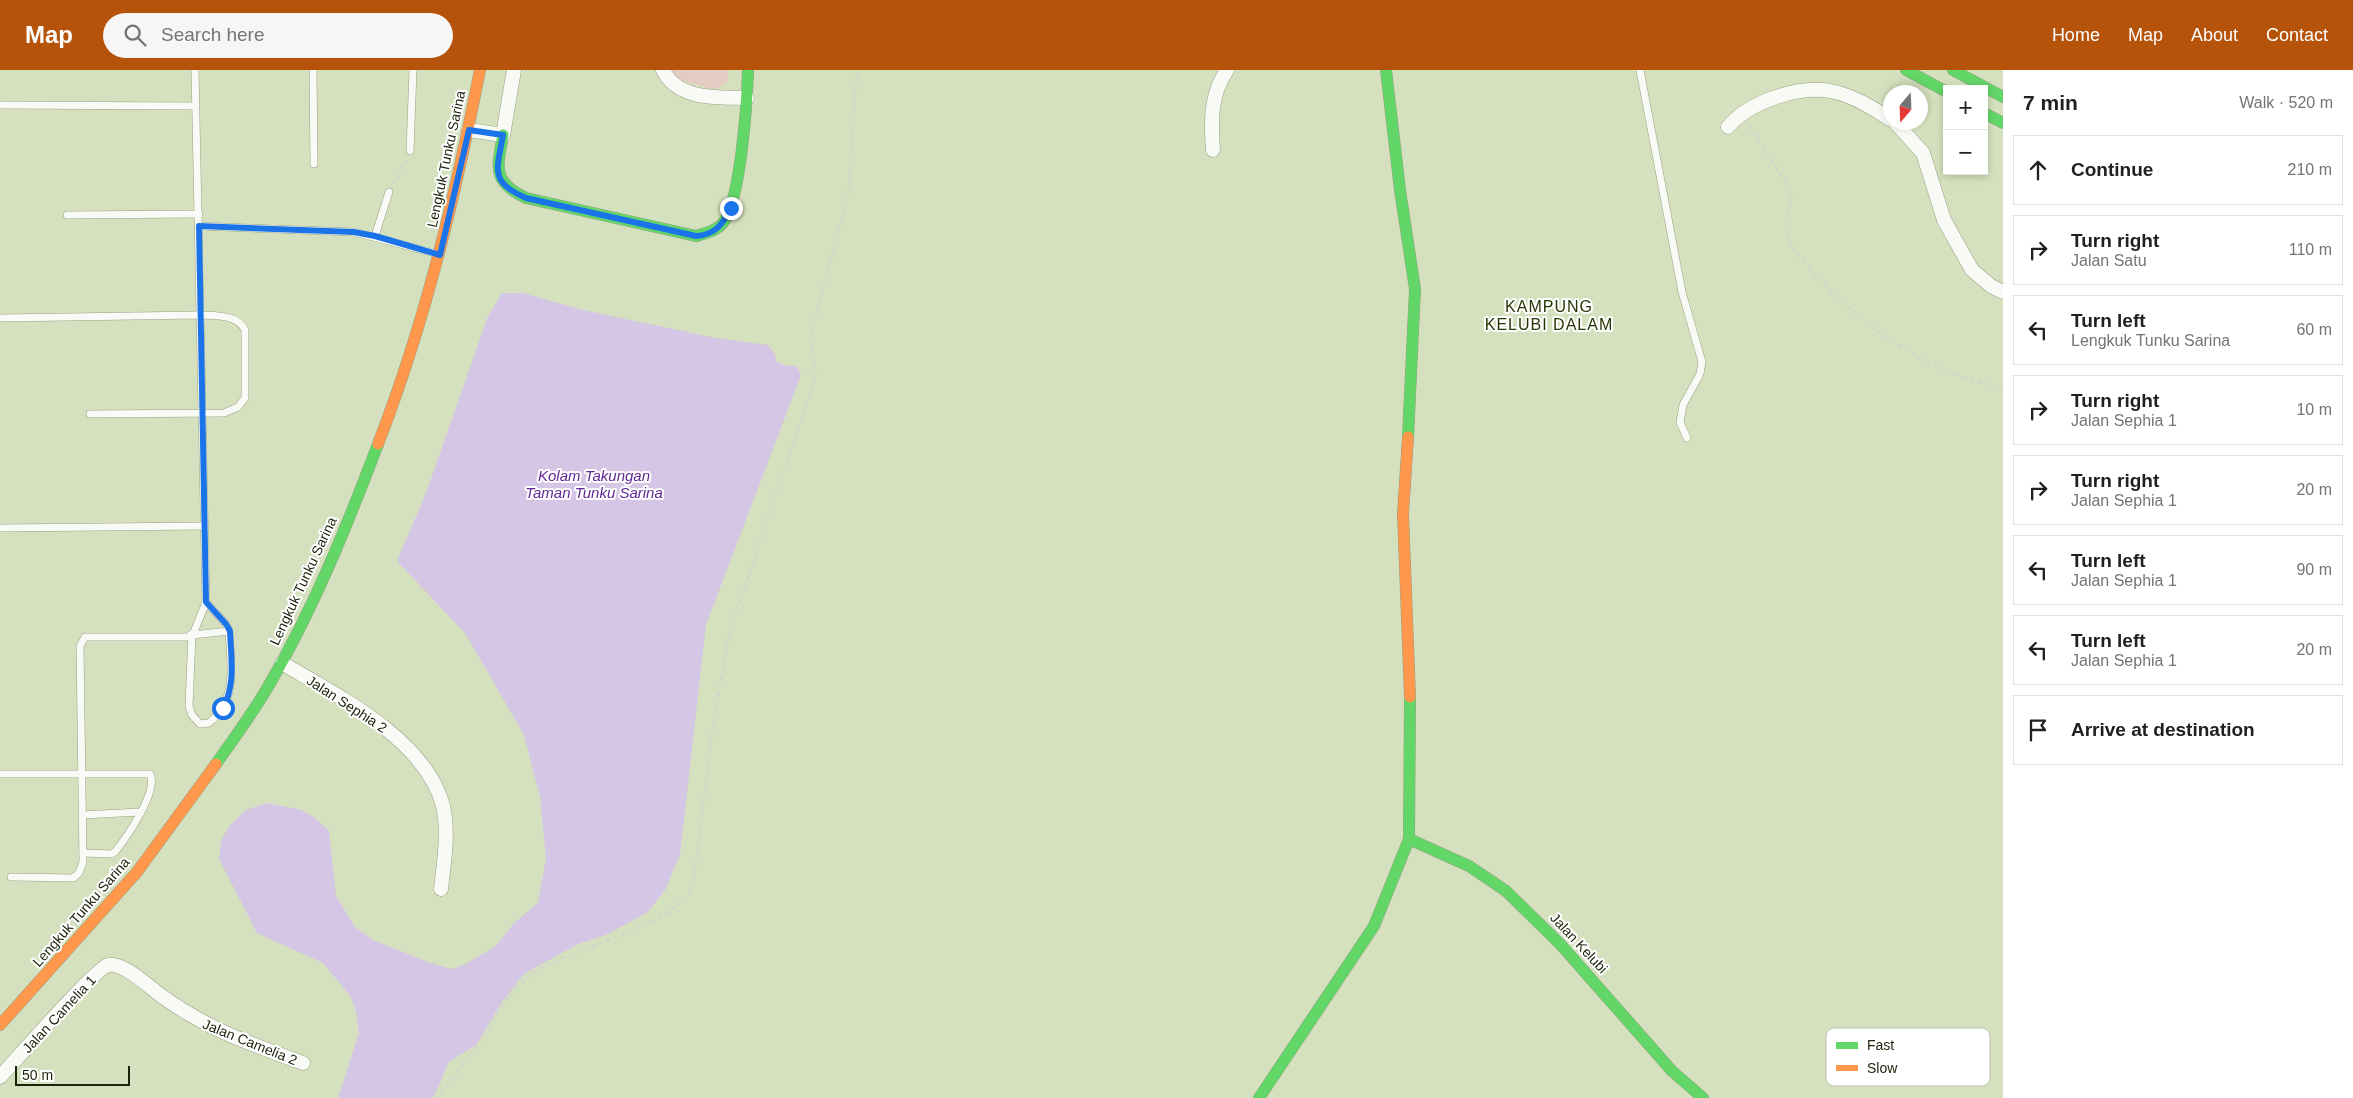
<!DOCTYPE html>
<html lang="en">
<head>
<meta charset="utf-8">
<style>
	:root { --surface:#fff; --page:#f6f6f6; --text:#202124; --muted:#757577; --line:#e0e0e0; --accent:#b45309 }
	body { margin:0; font-family:Arial,sans-serif; background:var(--page); color:var(--text) }
	.controls { position:absolute; right:15px; top:15px; display:grid; overflow:hidden; border-radius:0px; box-shadow:0 2px 8px #0003 }
	.controls button { width:45px; height:45px; display:grid; place-items:center; padding:0; border:0; border-bottom:1px solid var(--line); background:var(--surface); color:var(--text); font:25px sans-serif }
	.compass { position:absolute; left:1883px; top:15px; width:45px; height:45px; border-radius:50%; background:var(--surface); box-shadow:0 2px 8px #0003; rotate:199deg }
	.scale { position:absolute; left:15px; bottom:12px; width:115px; box-sizing:border-box; padding-left:5px; border:2px solid #1b2209; border-top:0; font-size:14px; line-height:18px; white-space:nowrap; color:#1b2209; -webkit-text-stroke:4px #fff; paint-order:stroke }
	.stop { position:absolute; width:15px; height:15px; margin:-11px; border:4px solid #1a73e8; border-radius:50%; background:#fff }
	.stop.end { background:#1a73e8; border-color:#fff; box-shadow:0 1px 5px #0008 }
	.list { margin:0; padding:0; list-style:none }
	h2 { display:flex; justify-content:space-between; align-items:center; height:65px; margin:0; padding:0 20px; font-size:21px }
	h2 small { font-size:16px; font-weight:400; color:var(--muted) }
	.list li { display:grid; grid-template-columns:32px 1fr auto; gap:15px; align-items:center; box-sizing:border-box; height:70px; margin:0 10px 10px; padding:0 10px; border:1px solid var(--line); border-radius:0px }
	.list b { display:block; font-size:19px; white-space:nowrap }
	.list p { margin:0; font-size:16px; white-space:nowrap; color:var(--muted) }
	.list em { font-size:16px; font-style:normal; color:var(--muted) }
	.icon { flex:none; width:28px; height:28px; fill:none; stroke:currentColor; stroke-width:2; stroke-linecap:round; stroke-linejoin:round }
	.map { position:relative; flex:none; width:2003px; height:1028px; overflow:hidden }
	header { display:flex; align-items:center; gap:30px; box-sizing:border-box; height:70px; padding:0 25px; background:var(--accent); color:#fff }
	header strong { font-size:24px }
	nav { display:flex; gap:28px; margin-inline-start:auto; font-size:18px }
	.search { width:350px; height:45px; background:var(--page); display:flex; align-items:center; gap:12px; box-sizing:border-box; padding:0 18px; border-radius:28px; color:var(--muted); font-size:19px }
	main { display:flex }
	aside { flex:1; background:var(--surface) }
	.map>svg:first-child { display:block }
	.green { fill:#e6cbc2 }
	.water { fill:#d4c6e4 }
	.lines { fill:none; stroke-linecap:round; stroke-linejoin:round }
	.lane-casing { stroke:#96a084; stroke-width:8 }
	.street-casing { stroke:#96a084; stroke-width:15 }
	.fast-casing { stroke:#96a084; stroke-width:12 }
	.slow-casing { stroke:#96a084; stroke-width:12 }
	.path { stroke:#d2d5ca; stroke-width:2.5; stroke-dasharray:4 4; stroke-linecap:butt }
	.lane { stroke:#f9faf5; stroke-width:7 }
	.street { stroke:#f9faf5; stroke-width:14 }
	.fast { stroke:#63d668; stroke-width:11 }
	.slow { stroke:#ff974d; stroke-width:11 }
	.route { stroke:#1a73e8; stroke-width:6 }
	.labels { text-anchor:middle; dominant-baseline:central; stroke-width:4; stroke-linejoin:round; paint-order:stroke }
	.street-label { font-size:14px; fill:#1b2209; stroke:#fff }
	.water-label { font-size:15px; font-style:italic; fill:#612895; stroke:#fff }
	.quarter-label { font-size:16px; letter-spacing:1px; fill:#283505; stroke:#fff }
	.key { fill:#fff; stroke:#bbbdb5; stroke-width:1 }
	.key-label { font-size:14px; fill:#1b2209 }
</style>
</head>
<body>
<header>
<strong>Map</strong>
<div class="search"><svg class="icon" aria-label="search" viewBox="0 0 24 24"><circle cx="10" cy="10" r="6"/><path d="M15 15l6 6"/></svg>Search here</div>
<nav><a>Home</a><a>Map</a><a>About</a><a>Contact</a></nav>
</header>
<main>
<div class="map">
<svg width="2003" height="1028" viewBox="0 0 2003 1028">
	<rect width="100%" height="100%" fill="#d5e1be"/>
	<path class="green" d="M669,0H729L727,12L715,20L671,7Z"/>
	<path class="water" d="M502,223H523L583,240L716,268L768,275L775,284L776,291L786,296L796,295L801,305L706,555L680,785L665,820L648,842L606,865L578,874L524,904L502,932L476,975L449,992L435,1024L430,1028H338L359,963L356,942L351,927L323,893L257,863L219,789L221,770L231,754L246,740L267,733L302,740L315,748L329,761L336,826L355,857L373,870L428,892L451,899L464,895L496,876L514,853L538,833L546,788L540,727L524,665L465,563L397,491L426,423L488,246Z"/>
	<g class="lines">
		<g class="lane-casing">
			<g id="lane">
				<path d="M313,0L314,94"/>
				<path d="M1640,0L1682,222L1702,292L1700,304L1683,335L1680,352L1687,368"/>
				<path d="M0,35L195,36"/>
				<path d="M410,81L413,0"/>
				<path d="M67,145L199,144"/>
				<path d="M199,156L354,162L438,184"/>
				<path d="M375,166L389,122"/>
				<path d="M0,248L200,245C215,246 237,244 245,260V328L238,337L224,343L90,344"/>
				<path d="M0,458L203,456"/>
				<path d="M206,532L226,554L229,561C231,594 238,630 209,653L200,654L192,645L189,636L192,565L229,561"/>
				<path d="M0,704H150C159,721 126,768 115,782L111,784L83,783"/>
				<path d="M82,745L141,742"/>
				<path d="M11,807L73,808L79,803L83,792L80,576L85,567H188L194,562L206,532L195,0"/>
			</g>
		</g>
		<g class="street-casing">
			<g id="street">
				<path d="M663,0C678,31 719,27 747,28"/>
				<path d="M1895,52L1923,83L1944,150L1972,200L1991,216L2003,222"/>
				<path d="M1728,57C1750,31 1801,14 1835,22C1855,27 1873,38 1890,49"/>
				<path d="M469,60L503,65L514,0"/>
				<path d="M1213,80C1211,51 1210,25 1227,0"/>
				<path d="M282,593C336,625 426,669 443,736C449,762 444,792 441,819"/>
				<path d="M0,1007C15,991 96,898 108,895C124,892 150,918 163,927C209,960 251,974 303,993"/>
			</g>
		</g>
		<g class="fast-casing">
			<g id="fast">
				<path d="M1386,0L1400,120L1415,219L1408,367"/>
				<path d="M1906,0L1947,22"/>
				<path d="M1953,0L2003,27"/>
				<path d="M1984,43L2003,53"/>
				<path d="M503,65C497,98 492,112 526,128L696,166C706,163 716,161 723,153C741,129 747,32 748,0"/>
				<path d="M216,694C234,668 253,643 269,615C313,540 347,456 378,374"/>
				<path d="M1409,769L1469,796L1506,821L1561,875L1672,1001L1703,1028"/>
				<path d="M1259,1028L1374,856L1409,769L1410,627"/>
			</g>
		</g>
		<g class="slow-casing">
			<g id="slow">
				<path d="M1408,367L1403,444L1410,627"/>
				<path d="M378,374C425,253 455,127 480,0"/>
				<path d="M0,955L137,802L216,694"/>
			</g>
		</g>
		<g class="path">
			<path d="M1749,56L1792,122C1790,144 1781,150 1791,175C1843,243 1917,300 2003,318"/>
			<path d="M393,114L406,90"/>
			<path d="M435,1028C449,1014 462,998 473,981C491,955 508,918 536,901C573,877 677,856 693,815L714,649L731,556L815,309L816,300L810,270L848,123L857,0"/>
		</g>
		<use href="#lane" class="lane"/>
		<use href="#street" class="street"/>
		<use href="#fast" class="fast"/>
		<use href="#slow" class="slow"/>
	</g>
	<g class="lines">
		<path class="route" d="M223,638C236,614 231,587 230,561L226,554L206,532L199,156L354,162L375,166L440,185L469,60L503,65C497,100 489,112 526,128L696,166C715,165 723,154 731,138"/>
	</g>
	<g class="labels">
		<g class="street-label">
			<text transform="translate(446 89) rotate(-78)">Lengkuk Tunku Sarina</text>
			<text transform="translate(303 511) rotate(-65)">Lengkuk Tunku Sarina</text>
			<text transform="translate(347 634) rotate(33)">Jalan Sephia 2</text>
			<text transform="translate(81 842) rotate(-49)">Lengkuk Tunku Sarina</text>
			<text transform="translate(1579 873) rotate(47)">Jalan Kelubi</text>
			<text transform="translate(59 944) rotate(-47)">Jalan Camelia 1</text>
			<text transform="translate(250 972) rotate(22)">Jalan Camelia 2</text>
		</g>
		<g class="water-label">
			<text x="594" y="405">Kolam Takungan<tspan x="594" dy="17">Taman Tunku Sarina</tspan></text>
		</g>
		<g class="quarter-label">
			<text x="1549" y="236">KAMPUNG<tspan x="1549" dy="18">KELUBI DALAM</tspan></text>
		</g>
	</g>
	<rect x="1826" y="958" width="164" height="58" rx="8" class="key"/>
	<rect x="1836" y="972" width="22" height="7" fill="#63d668"/>
	<rect x="1836" y="995" width="22" height="6" fill="#ff974d"/>
	<g class="key-label">
		<text x="1867" y="980">Fast</text>
		<text x="1867" y="1003">Slow</text>
	</g>
</svg>
<div class="controls">
<button>+</button>
<button>−</button>
</div>
<svg class="compass" viewBox="-18 -18 36 36"><path d="M0-13l5 13h-10z" fill="#e53935"/><path d="M0 13l5-13h-10z" fill="#757577"/></svg>
<div class="scale">50 m</div>
<div class="stop" style="left:223px;top:638px"></div>
<div class="stop end" style="left:731px;top:138px"></div>
</div>
<aside>
<h2>7 min<small>Walk · 520 m</small></h2>
<ul class="list">
<li><svg class="icon" aria-label="ahead" viewBox="0 0 24 24"><path d="M12 20V5M6 11l6-6 6 6"/></svg><div><b>Continue</b></div><em>210 m</em></li>
<li><svg class="icon" aria-label="right" viewBox="0 0 24 24"><path d="M7 20v-9h11M14 6l5 5-5 5"/></svg><div><b>Turn right</b><p>Jalan Satu</p></div><em>110 m</em></li>
<li><svg class="icon" aria-label="left" viewBox="0 0 24 24"><path d="M17 20v-9H6M10 6l-5 5 5 5"/></svg><div><b>Turn left</b><p>Lengkuk Tunku Sarina</p></div><em>60 m</em></li>
<li><svg class="icon" aria-label="right" viewBox="0 0 24 24"><path d="M7 20v-9h11M14 6l5 5-5 5"/></svg><div><b>Turn right</b><p>Jalan Sephia 1</p></div><em>10 m</em></li>
<li><svg class="icon" aria-label="right" viewBox="0 0 24 24"><path d="M7 20v-9h11M14 6l5 5-5 5"/></svg><div><b>Turn right</b><p>Jalan Sephia 1</p></div><em>20 m</em></li>
<li><svg class="icon" aria-label="left" viewBox="0 0 24 24"><path d="M17 20v-9H6M10 6l-5 5 5 5"/></svg><div><b>Turn left</b><p>Jalan Sephia 1</p></div><em>90 m</em></li>
<li><svg class="icon" aria-label="left" viewBox="0 0 24 24"><path d="M17 20v-9H6M10 6l-5 5 5 5"/></svg><div><b>Turn left</b><p>Jalan Sephia 1</p></div><em>20 m</em></li>
<li><svg class="icon" aria-label="arrive" viewBox="0 0 24 24"><path d="M6 21V4h12l-3 4 3 4H6"/></svg><div><b>Arrive at destination</b></div></li>
</ul>
</aside>
</main>
</body>
</html>
